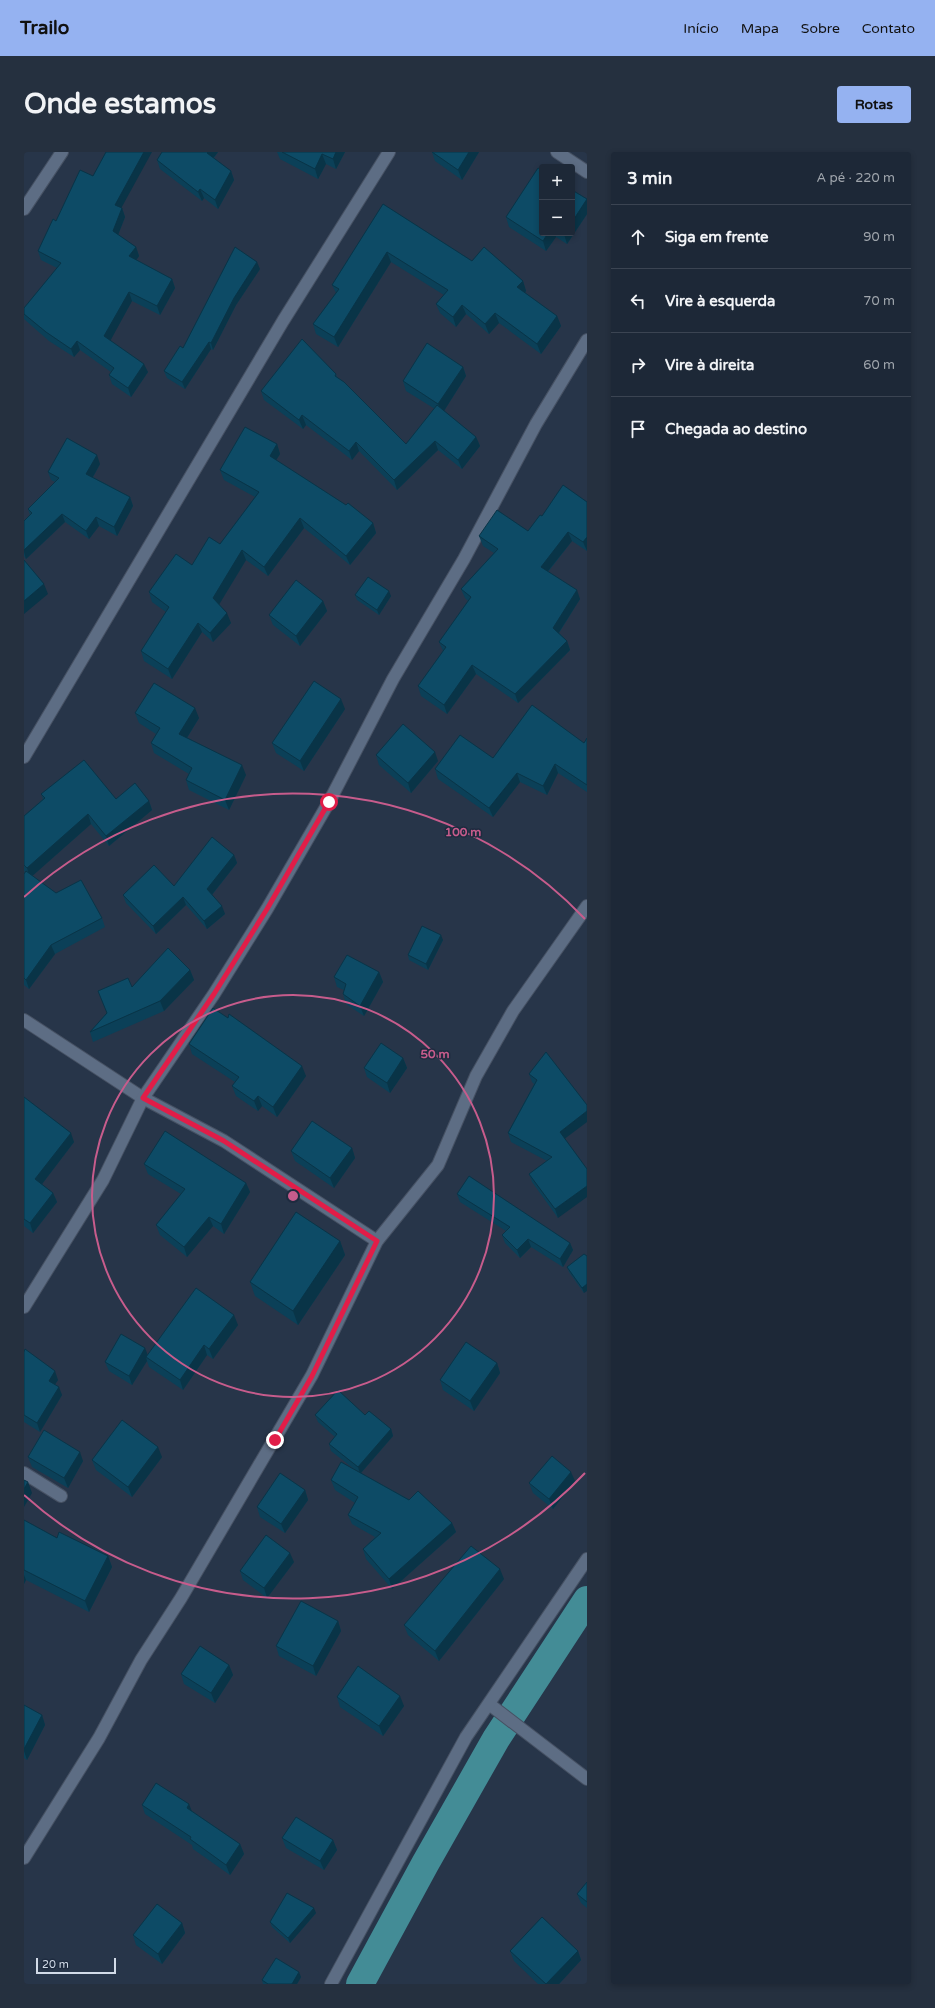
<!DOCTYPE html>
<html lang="pt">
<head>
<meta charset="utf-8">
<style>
	:root { --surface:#1d2837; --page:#25303f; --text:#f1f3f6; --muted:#a0a6ad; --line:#3b4452; --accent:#95b2f1 }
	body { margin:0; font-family:"Varela Round",sans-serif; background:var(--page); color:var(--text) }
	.controls { position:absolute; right:12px; top:12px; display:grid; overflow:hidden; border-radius:4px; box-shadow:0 2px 6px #0003 }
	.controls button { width:36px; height:36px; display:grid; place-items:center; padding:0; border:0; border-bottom:1px solid var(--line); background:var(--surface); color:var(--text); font:20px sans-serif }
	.scale { position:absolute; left:12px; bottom:10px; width:80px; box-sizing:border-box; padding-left:4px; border:2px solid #d1dae7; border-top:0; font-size:11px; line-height:14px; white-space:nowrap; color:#d1dae7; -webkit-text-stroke:3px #1e2b3f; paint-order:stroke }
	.stop { position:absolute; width:12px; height:12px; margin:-9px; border:3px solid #e11d48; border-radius:50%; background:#fff }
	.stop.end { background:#e11d48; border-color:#fff; box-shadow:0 1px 4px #0008 }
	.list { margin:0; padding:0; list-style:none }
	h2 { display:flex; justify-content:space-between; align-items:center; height:52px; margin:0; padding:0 16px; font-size:17px }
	h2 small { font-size:13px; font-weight:400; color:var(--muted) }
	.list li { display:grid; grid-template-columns:26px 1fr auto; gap:12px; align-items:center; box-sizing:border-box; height:64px; padding:0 16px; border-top:1px solid var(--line) }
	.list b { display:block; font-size:15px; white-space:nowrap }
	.list em { font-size:13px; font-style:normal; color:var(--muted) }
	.icon { flex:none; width:22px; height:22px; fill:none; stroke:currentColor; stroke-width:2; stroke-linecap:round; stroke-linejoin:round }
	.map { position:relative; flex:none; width:563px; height:1832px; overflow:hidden; border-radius:4px }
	header { display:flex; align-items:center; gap:24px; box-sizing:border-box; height:56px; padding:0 20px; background:var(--accent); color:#111 }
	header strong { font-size:19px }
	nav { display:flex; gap:22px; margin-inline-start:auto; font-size:14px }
	.intro { display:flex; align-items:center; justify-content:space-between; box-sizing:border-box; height:96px; padding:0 24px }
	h1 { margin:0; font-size:28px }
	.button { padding:10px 18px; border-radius:4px; background:var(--accent); color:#111; font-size:14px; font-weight:700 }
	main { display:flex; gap:24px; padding:0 24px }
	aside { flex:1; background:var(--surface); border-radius:4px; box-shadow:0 2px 6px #0003 }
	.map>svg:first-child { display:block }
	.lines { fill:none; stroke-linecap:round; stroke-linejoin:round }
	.canal { stroke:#438c96; stroke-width:28 }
	.minor-casing { stroke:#465163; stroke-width:14 }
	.minor { stroke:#5d6d84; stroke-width:12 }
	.wall { fill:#0b4058 }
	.shaded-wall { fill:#093447 }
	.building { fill:#0d4b66; stroke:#093447 }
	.route { stroke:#e11d48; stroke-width:5 }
	.ring { fill:none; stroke:#c75c8c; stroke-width:2 }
	.centre { fill:#c75c8c; stroke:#1e2b3f; stroke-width:2 }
	.ring-label { font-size:12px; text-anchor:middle; font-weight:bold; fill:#c75c8c; stroke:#1e2b3f; stroke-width:3; stroke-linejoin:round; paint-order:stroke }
</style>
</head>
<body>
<header>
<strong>Trailo</strong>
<nav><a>Início</a><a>Mapa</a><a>Sobre</a><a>Contato</a></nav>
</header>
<div class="intro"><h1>Onde estamos</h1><a class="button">Rotas</a></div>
<main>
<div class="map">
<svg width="563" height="1832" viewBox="0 0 563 1832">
	<rect width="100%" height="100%" fill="#273549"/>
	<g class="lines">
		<path class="canal" d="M336,1832L401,1712L472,1587L563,1448"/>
		<g class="minor-casing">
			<g id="minor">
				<path d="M533,0L563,20"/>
				<path d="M0,57L38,0"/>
				<path d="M0,605L259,169L365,0"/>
				<path d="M0,868L119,946L200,989L353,1089"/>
				<path d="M0,1155L79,1028L119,946L190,842L243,757L305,650L369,527L440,407L512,272L563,188"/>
				<path d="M0,1321L37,1344"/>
				<path d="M465,1552L563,1627"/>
				<path d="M0,1706L75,1586L117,1508L157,1446L288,1223L353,1089L414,1013L452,924L489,859L563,754"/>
				<path d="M307,1832L442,1585L563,1407"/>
			</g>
		</g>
		<use href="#minor" class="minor"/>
	</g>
	<g class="wall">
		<path d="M194,0L190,6L207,19L210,28L194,57L180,46L178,49L136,17L133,8Z"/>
		<path d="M253,0H321L312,17L302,12L294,27L256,7Z"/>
		<path d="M408,0H455L438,28L411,9Z"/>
		<path d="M563,47V62L543,92L532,85L522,99L485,75L482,65L518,81H548Z"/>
		<path d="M359,52L448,109L499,129L502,139L501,141L533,164L537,174L517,202L475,171L465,182L442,162L432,175L416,161L412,152L420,143L367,110L314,195L292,182L289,172L312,141L308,133Z"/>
		<path d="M98,56L101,65L94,83L112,95L115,104L112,108L148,127L151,136L136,163L108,149L86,188L124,220L107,245L88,232L85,223L87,220L56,198L50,205L25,189L0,167V156L33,116L17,108L14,99L32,69Z"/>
		<path d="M236,117L212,153L189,198L187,197L161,237L143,226L140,219L159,196Z"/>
		<path d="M439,215L442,224L420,259L452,285L456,294L438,317L414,298L373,338L335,299L328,308L282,273L279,277L240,248L237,239L312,222L313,225L382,292L411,257L382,239L379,229Z"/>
		<path d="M253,292L256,302L252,308L349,371L352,381L326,413L280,376L244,424L222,408L195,452L207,471L189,490L178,480L148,527L120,509L117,499L142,460L128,450L125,440L168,413L196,392L231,345L200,328L196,318Z"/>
		<path d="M76,312L69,325L106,345L109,354L93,384L75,374L65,387L41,370L2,407L0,404V369L6,363L4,357L31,330L27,328L24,320Z"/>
		<path d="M563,350V399L548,389L524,420L556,447L535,481L543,489L546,498L494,551L452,522L423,562L397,544L394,534L419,499L415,490L444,449L441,446L437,437L470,401L459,394L455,384L504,379L518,364Z"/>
		<path d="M331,443L367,444L355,463L333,448Z"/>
		<path d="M299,449L303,459L276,494L249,473L245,463Z"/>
		<path d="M321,557L280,619L252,601L248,591Z"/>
		<path d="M111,561L175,566L163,586L222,623L205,658L165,638L162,628L165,622L130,601L127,591L132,582L115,571Z"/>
		<path d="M563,586V640L534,621L523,643L496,630L469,665L414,627L411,617L560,591Z"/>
		<path d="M352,603L414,609L387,641L355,613Z"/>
		<path d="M17,642L125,649L128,658L85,694L67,672L8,724L32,741L78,766L81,775L31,802L5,837L0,833V722L1,720L0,719V664L19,647Z"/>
		<path d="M210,703L213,711L188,743L201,762L183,777L162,753L132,782L102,751L99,743L150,734Z"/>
		<path d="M419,788L404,818L385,808L384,803Z"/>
		<path d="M166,818L170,828L140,859L69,890L66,880L83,861L74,839L108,835Z"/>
		<path d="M355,820L359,830L340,864L322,852L319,842L320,838L313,835L310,825Z"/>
		<path d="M165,892L282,924L253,965L238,954L234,959L212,944L208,934L211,930L168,902Z"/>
		<path d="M522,900L541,987L534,1066L508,1030L505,1022L523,1009L487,990L484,981L510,932L508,930L505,922Z"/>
		<path d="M379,906L383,916L366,941L343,925L340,916Z"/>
		<path d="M0,945L50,990L18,1032L29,1041L33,1050L9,1081L0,1074Z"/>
		<path d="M328,996L331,1006L310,1036L271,1009L267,999Z"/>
		<path d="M120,1012L222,1031L226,1040L200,1082L189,1074L163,1105L136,1083L132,1073L157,1042L124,1022Z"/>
		<path d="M433,1042L546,1091L549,1098L539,1115L507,1095L496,1106L481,1091L478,1083L482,1079L436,1050Z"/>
		<path d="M316,1089L321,1103L274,1173L231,1144L226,1130Z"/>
		<path d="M563,1104L560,1141L545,1120L543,1115Z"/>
		<path d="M214,1173L189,1207L183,1203L159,1238L125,1215L123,1209L108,1233L85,1219L81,1210L123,1203Z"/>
		<path d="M0,1200L34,1228L31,1232L38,1243L16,1280L0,1270Z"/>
		<path d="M473,1211L476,1221L450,1259L419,1238L416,1228Z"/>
		<path d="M291,1263H341L367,1277L369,1284L337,1321L428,1371L432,1380L368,1437L342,1407L339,1397L351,1385L328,1372L324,1363L331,1351L311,1338L307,1328L330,1317L307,1299L305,1292L311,1285L294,1270Z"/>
		<path d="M4,1305L59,1309L44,1336L8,1315Z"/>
		<path d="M138,1305L108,1345L72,1318L68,1308Z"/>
		<path d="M551,1329L529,1357L509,1341L505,1331Z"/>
		<path d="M281,1338L284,1348L261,1381L236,1365L233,1355Z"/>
		<path d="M0,1368L33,1386L84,1404L88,1415L65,1460L2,1428L0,1432Z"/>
		<path d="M270,1410L243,1446L219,1428L216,1419Z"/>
		<path d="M480,1427L415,1509L384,1483L380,1473Z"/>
		<path d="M314,1469L317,1479L292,1524L255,1504L252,1494Z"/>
		<path d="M205,1513L209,1523L191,1551L160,1532L157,1522Z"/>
		<path d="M313,1545L380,1554L359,1584L316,1555Z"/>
		<path d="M0,1553L18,1563L21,1573L3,1608L0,1606Z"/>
		<path d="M118,1653L168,1659L216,1692L220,1702L206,1723L169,1697L168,1693L121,1662Z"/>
		<path d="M258,1686L309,1688L313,1698L300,1718L262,1696Z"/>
		<path d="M563,1730V1756L557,1751L553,1742Z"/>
		<path d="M292,1761L266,1791L248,1775L246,1770Z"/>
		<path d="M158,1771L161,1781L138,1812L112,1793L109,1783Z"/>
		<path d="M486,1799H554L557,1808L535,1832H514L490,1809Z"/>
		<path d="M277,1825L273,1832H239L238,1828Z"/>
	</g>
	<g class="shaded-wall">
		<path d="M120,0H128L94,62L91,53Z"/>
		<path d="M184,0H194L186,10L183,1Z"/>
		<path d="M312,0H321L312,17L309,7Z"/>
		<path d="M445,0H455L438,28L434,18Z"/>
		<path d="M298,2L302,12L294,27L291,17Z"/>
		<path d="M207,19L210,28L194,57L191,48Z"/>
		<path d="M176,37L180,46L178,49L174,40Z"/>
		<path d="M563,47V62L543,92L540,82V81H548V70Z"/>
		<path d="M98,56L101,65L92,88L89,79Z"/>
		<path d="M524,81H531L532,85L522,99L519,89Z"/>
		<path d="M112,95L115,104L109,113L105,104Z"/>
		<path d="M363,100L367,110L314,195L310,185Z"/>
		<path d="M233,110L236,117L212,153L189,198L187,191L210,146Z"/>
		<path d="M148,127L151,136L136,163L133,154Z"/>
		<path d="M499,129L502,139L497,145L493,135Z"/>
		<path d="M105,140L108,149L84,193L80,184Z"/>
		<path d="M438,153L442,162L432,175L429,165Z"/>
		<path d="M471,161L475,171L465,182L461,172Z"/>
		<path d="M533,164L537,174L517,202L513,192Z"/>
		<path d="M53,189L56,198L50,205L47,197Z"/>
		<path d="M185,190L187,197L161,237L158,230Z"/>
		<path d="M120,212L124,220L107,245L104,236Z"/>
		<path d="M439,215L442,224L418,262L414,252Z"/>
		<path d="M278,263L282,273L279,277L275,268Z"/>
		<path d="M452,285L456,294L438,317L434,308Z"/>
		<path d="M411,289L414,298L373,338L370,328Z"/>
		<path d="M332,290L335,299L328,308L325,299Z"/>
		<path d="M253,292L256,302L249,313L246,304Z"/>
		<path d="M73,303L76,312L66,330L62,322Z"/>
		<path d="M106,345L109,354L93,384L90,375Z"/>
		<path d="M38,362L41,370L2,407L0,400V398Z"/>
		<path d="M72,365L75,374L65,387L62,379Z"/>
		<path d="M276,366L280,376L244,424L240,415Z"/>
		<path d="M349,371L352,381L326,413L322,404Z"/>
		<path d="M544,380L548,389L520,424L517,415Z"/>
		<path d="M563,385V399L559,390Z"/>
		<path d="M218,398L222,408L193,456L189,446Z"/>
		<path d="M20,432L24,442L0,462V449Z"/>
		<path d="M553,438L556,447L532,485L529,476Z"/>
		<path d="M365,439L367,444L355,463L353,458Z"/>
		<path d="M299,449L303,459L276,494L272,484Z"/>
		<path d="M203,461L207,471L189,490L186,481Z"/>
		<path d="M174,471L178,480L148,527L144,517Z"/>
		<path d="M543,489L546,498L494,551L491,542Z"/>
		<path d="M448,513L452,522L423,562L420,553Z"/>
		<path d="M317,547L321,557L280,619L276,609Z"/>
		<path d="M171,556L175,566L159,592L155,582Z"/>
		<path d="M411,600L414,609L387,641L384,631Z"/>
		<path d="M531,612L534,621L523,643L519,634Z"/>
		<path d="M218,613L222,623L205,658L201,648Z"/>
		<path d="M493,621L496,630L469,665L465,656Z"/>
		<path d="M125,649L128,658L85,694L82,684Z"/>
		<path d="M64,662L67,672L6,726L3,716Z"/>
		<path d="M210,703L213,711L186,745L183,737Z"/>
		<path d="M159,745L162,753L132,782L129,774Z"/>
		<path d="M198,754L201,762L183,777L180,769Z"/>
		<path d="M417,783L419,788L404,818L402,812Z"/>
		<path d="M27,793L31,802L5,837L2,828Z"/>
		<path d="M166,818L170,828L140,859L136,849Z"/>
		<path d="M355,820L359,830L340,864L336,854Z"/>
		<path d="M379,906L383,916L366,941L363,931Z"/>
		<path d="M278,914L282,924L253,965L249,955Z"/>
		<path d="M234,944L238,954L234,959L230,949Z"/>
		<path d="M563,959V970L539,988L536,980Z"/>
		<path d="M47,981L50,990L15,1036L11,1027Z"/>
		<path d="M328,996L331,1006L310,1036L306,1026Z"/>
		<path d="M222,1031L226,1040L200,1082L197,1072Z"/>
		<path d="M563,1034V1045L534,1066L531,1057Z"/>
		<path d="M29,1041L33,1050L9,1081L6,1071Z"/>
		<path d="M185,1065L189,1074L163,1105L160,1095Z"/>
		<path d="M504,1087L507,1095L496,1106L493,1098Z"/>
		<path d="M316,1089L321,1103L274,1173L269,1159Z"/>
		<path d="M546,1091L549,1098L539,1115L536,1107Z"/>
		<path d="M563,1132V1139L560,1141L558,1136Z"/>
		<path d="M210,1163L214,1173L189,1207L185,1197Z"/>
		<path d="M180,1193L183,1203L159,1238L156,1228Z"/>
		<path d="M121,1196L125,1206L122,1205L123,1209L108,1233L105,1224Z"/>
		<path d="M473,1211L476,1221L450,1259L446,1249Z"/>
		<path d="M31,1219L34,1228L28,1237L25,1229Z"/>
		<path d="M35,1235L38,1243L16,1280L13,1271Z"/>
		<path d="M367,1277L369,1284L336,1322L334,1315Z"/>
		<path d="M134,1295L138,1305L108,1345L104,1335Z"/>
		<path d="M56,1300L59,1309L44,1336L40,1326Z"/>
		<path d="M547,1320L551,1329L529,1357L525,1347Z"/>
		<path d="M4,1330L8,1341L0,1355V1337Z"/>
		<path d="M281,1338L284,1348L261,1381L257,1372Z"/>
		<path d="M428,1371L432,1380L368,1437L365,1427Z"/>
		<path d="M266,1401L270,1410L243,1446L240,1436Z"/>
		<path d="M84,1404L88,1415L65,1460L61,1449Z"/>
		<path d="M476,1417L480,1427L415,1509L411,1499Z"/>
		<path d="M0,1423L2,1428L0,1432Z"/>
		<path d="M314,1469L317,1479L292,1524L289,1514Z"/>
		<path d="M205,1513L209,1523L191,1551L187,1541Z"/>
		<path d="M376,1544L380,1554L359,1584L355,1574Z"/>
		<path d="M18,1563L21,1573L3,1608L0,1599V1597Z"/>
		<path d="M165,1652L169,1662L163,1656Z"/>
		<path d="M309,1688L313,1698L300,1718L296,1709Z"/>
		<path d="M216,1692L220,1702L206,1723L202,1713Z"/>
		<path d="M290,1756L292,1761L266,1791L264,1786Z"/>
		<path d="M158,1771L161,1781L138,1812L134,1802Z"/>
		<path d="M554,1799L557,1808L535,1832H522Z"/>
		<path d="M275,1820L277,1825L273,1832H268Z"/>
	</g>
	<g class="building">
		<path d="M82,0H120L91,53L98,56L89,79L112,95L105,104L148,127L133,154L105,140L80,184L120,212L104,236L85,223L90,216L53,189L47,197L22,180L0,162V156L37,111L14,99L29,67L32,69L56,18L69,24Z"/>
		<path d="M138,0H184L183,1L207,19L191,48L176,37L174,40L133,8Z"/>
		<path d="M258,0H312L309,7L298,2L291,17Z"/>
		<path d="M408,0H445L434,18Z"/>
		<path d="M514,16L518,18V81H524L519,89L482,65Z"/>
		<path d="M548,38L563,47L548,70Z"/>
		<path d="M359,52L448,109L460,95L499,129L493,135L533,164L513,192L471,161L461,172L438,153L429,165L412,152L424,138L363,100L310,185L289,172L315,137L308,133Z"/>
		<path d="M211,95L233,110L210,146L187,191L185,190L158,230L140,219L156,194L159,196Z"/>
		<path d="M278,187L312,222L311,224L320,230L382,292L413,253L452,285L434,308L411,289L370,328L332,290L325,299L278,263L275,268L237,239Z"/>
		<path d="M403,191L439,215L414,252L379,229Z"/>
		<path d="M221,275L253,292L246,304L322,353L324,351L349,371L322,404L276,366L240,415L218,398L189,446L203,461L186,481L174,471L144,517L117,499L145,455L125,440L152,402L168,413L185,385L196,392L235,340L196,318Z"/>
		<path d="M43,286L73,303L62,322L106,345L90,375L72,365L62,379L38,362L0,398V369L8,361L4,357L35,326L24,320Z"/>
		<path d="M539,333L563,350V385L559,390L544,380L517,415L553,438L529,476L543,489L491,542L448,513L420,553L394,534L422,495L415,490L447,445L437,437L474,397L455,384L473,358L504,379L516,363L518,364Z"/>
		<path d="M0,408L20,432L0,449Z"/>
		<path d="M344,425L365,439L353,458L331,443Z"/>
		<path d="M272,428L299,449L272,484L245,463Z"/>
		<path d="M290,529L317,547L276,609L248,591Z"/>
		<path d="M130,531L171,556L155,582L218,613L201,648L162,628L168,616L127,591L136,576L111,561Z"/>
		<path d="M508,553L560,591L563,586V633L531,612L519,634L493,621L465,656L411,617L436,583L469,606Z"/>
		<path d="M379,572L411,600L384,631L352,603Z"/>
		<path d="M60,608L92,647L111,631L125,649L82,684L64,662L3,716L0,713V664L21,646L17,642Z"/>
		<path d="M188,685L210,703L183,737L198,754L180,769L159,745L129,774L99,743L130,713L150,734Z"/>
		<path d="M2,719L32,741L57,728L78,766L27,793L2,828L0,826V722Z"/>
		<path d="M398,774L417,783L402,812L384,803Z"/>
		<path d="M144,796L166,818L136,849L66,880L83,861L74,839L104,826L108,835Z"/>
		<path d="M323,803L355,820L336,854L319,842L322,832L310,825Z"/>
		<path d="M189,856L204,866L205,862L278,914L249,955L234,944L230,949L208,934L215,925L165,892Z"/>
		<path d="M357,891L379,906L363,931L340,916Z"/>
		<path d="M522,900L563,953V959L536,980L563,1017V1034L531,1057L505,1022L528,1005L484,981L513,928L505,922Z"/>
		<path d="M0,945L47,981L11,1027L29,1041L6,1071L0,1067Z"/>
		<path d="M288,969L328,996L306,1026L267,999Z"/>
		<path d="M141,979L222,1031L197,1072L185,1065L160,1095L132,1073L161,1037L120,1012Z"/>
		<path d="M445,1024L546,1091L536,1107L504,1087L493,1098L478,1083L486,1075L433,1042Z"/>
		<path d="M272,1060L316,1089L269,1159L226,1130Z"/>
		<path d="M560,1102L563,1104V1132L558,1136L543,1115Z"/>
		<path d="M172,1136L210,1163L185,1197L180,1193L156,1228L122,1205Z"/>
		<path d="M97,1182L121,1196L105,1224L81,1210Z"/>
		<path d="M442,1190L473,1211L446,1249L416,1228Z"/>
		<path d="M1,1197L31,1219L25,1229L35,1235L13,1271L0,1263V1200Z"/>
		<path d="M314,1238L341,1263L345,1259L367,1277L334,1315L305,1292L313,1282L291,1263Z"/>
		<path d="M98,1268L134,1295L104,1335L68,1308Z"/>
		<path d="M20,1278L56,1300L40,1326L4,1305Z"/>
		<path d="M528,1304L547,1320L525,1347L505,1331Z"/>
		<path d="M317,1310L385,1348L394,1339L428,1371L365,1427L339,1397L357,1381L324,1363L334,1345L307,1328Z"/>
		<path d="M256,1321L281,1338L257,1372L233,1355Z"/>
		<path d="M0,1328L4,1330L0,1337Z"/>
		<path d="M0,1368L33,1386L35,1380L84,1404L61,1449L0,1418Z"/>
		<path d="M242,1383L266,1401L240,1436L216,1419Z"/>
		<path d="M447,1394L476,1417L411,1499L380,1473Z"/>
		<path d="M277,1449L314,1469L289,1514L252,1494Z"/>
		<path d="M176,1494L205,1513L187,1541L157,1522Z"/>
		<path d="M334,1514L376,1544L355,1574L313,1545Z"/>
		<path d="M0,1553L18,1563L0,1597Z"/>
		<path d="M132,1631L165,1652L163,1656L216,1692L202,1713L166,1687L167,1685L118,1653Z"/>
		<path d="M272,1665L309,1688L296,1709L258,1686Z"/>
		<path d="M563,1730V1750L553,1742Z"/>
		<path d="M263,1741L290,1756L264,1786L246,1770Z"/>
		<path d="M133,1752L158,1771L134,1802L109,1783Z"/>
		<path d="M518,1765L554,1799L522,1832L486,1799Z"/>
		<path d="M252,1806L275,1820L268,1832H244L238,1828Z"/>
	</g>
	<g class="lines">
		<path class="route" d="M251,1288L288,1224L353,1089L200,989L119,946L190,842L243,757L305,650"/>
	</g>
	<g class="ring">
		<circle cx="269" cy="1044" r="201"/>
		<path d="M561 1321A402 402 0 0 1 0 1343M0 745A402 402 0 0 1 561 767"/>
	</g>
	<circle cx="269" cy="1044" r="6" class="centre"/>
	<g class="ring-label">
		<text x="439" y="684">100 m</text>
		<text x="411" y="906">50 m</text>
	</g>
</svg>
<div class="controls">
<button>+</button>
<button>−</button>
</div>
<div class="scale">20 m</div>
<div class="stop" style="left:305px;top:650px"></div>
<div class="stop end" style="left:251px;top:1288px"></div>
</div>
<aside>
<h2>3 min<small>A pé · 220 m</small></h2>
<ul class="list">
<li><svg class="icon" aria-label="ahead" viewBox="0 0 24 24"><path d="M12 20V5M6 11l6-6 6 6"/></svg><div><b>Siga em frente</b></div><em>90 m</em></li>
<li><svg class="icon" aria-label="left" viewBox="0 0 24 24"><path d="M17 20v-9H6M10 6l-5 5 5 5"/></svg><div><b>Vire à esquerda</b></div><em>70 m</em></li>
<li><svg class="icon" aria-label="right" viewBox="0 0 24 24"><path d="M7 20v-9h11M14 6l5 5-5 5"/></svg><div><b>Vire à direita</b></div><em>60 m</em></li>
<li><svg class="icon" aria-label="arrive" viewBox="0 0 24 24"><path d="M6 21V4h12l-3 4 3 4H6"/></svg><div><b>Chegada ao destino</b></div></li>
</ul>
</aside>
</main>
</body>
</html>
